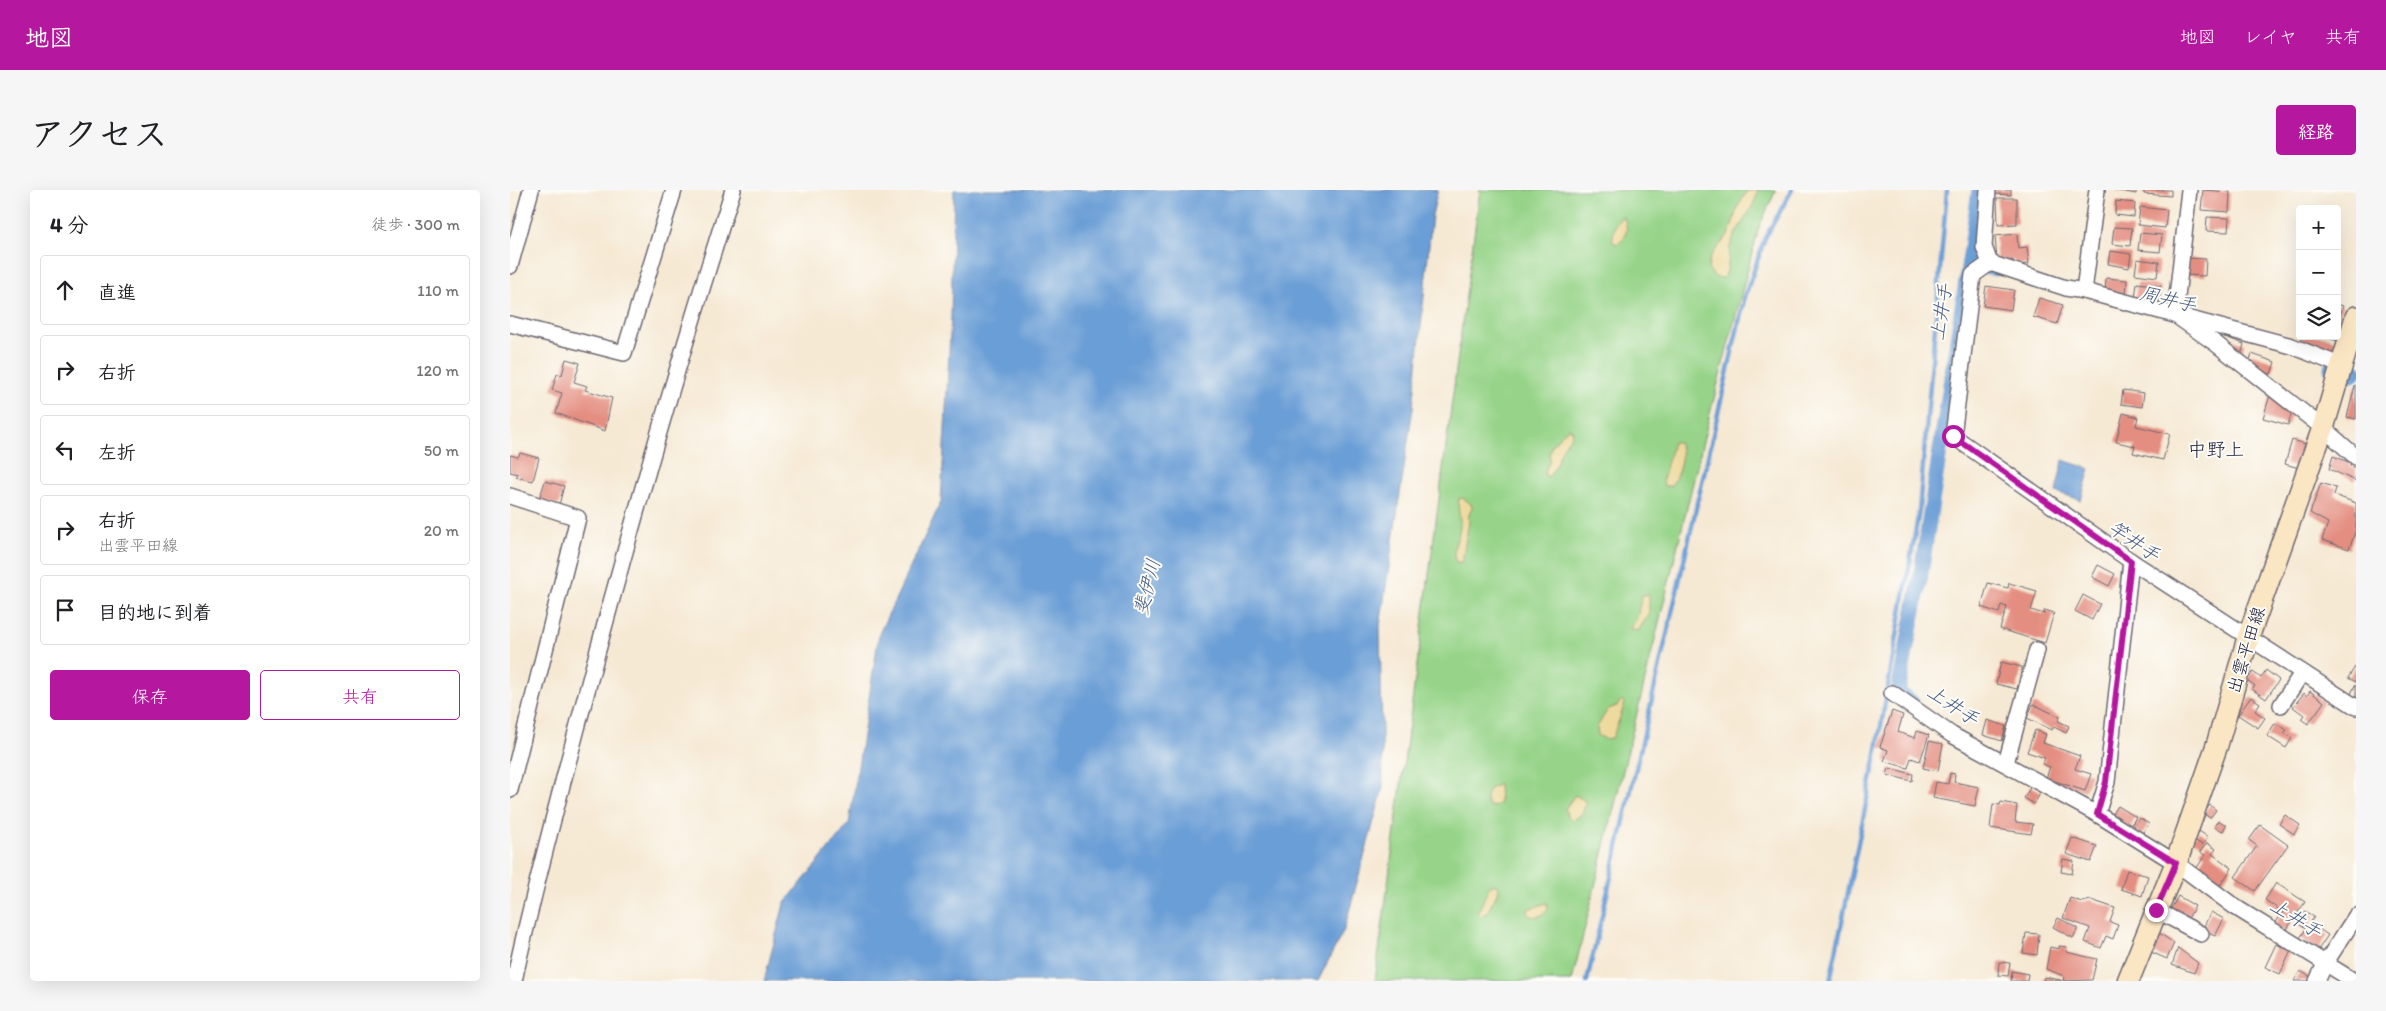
<!DOCTYPE html>
<html lang="ja">
<head>
<meta charset="utf-8">
<style>
	:root { --surface:#fff; --page:#f6f6f6; --text:#202124; --muted:#757577; --line:#e0e0e0; --accent:#b5179e }
	body { margin:0; font-family:Itim,"Klee One",sans-serif; background:var(--page); color:var(--text) }
	.controls { position:absolute; right:15px; top:15px; display:grid; overflow:hidden; border-radius:5px; box-shadow:0 5px 20px #0002 }
	.controls button { width:45px; height:45px; display:grid; place-items:center; padding:0; border:0; border-bottom:1px solid var(--line); background:var(--surface); color:var(--text); font:25px sans-serif }
	.stop { position:absolute; width:15px; height:15px; margin:-11px; border:4px solid #b5179e; border-radius:50%; background:#fff }
	.stop.end { background:#b5179e; border-color:#fff; box-shadow:0 1px 5px #0008 }
	.list { margin:0; padding:0; list-style:none }
	h2 { display:flex; justify-content:space-between; align-items:center; height:65px; margin:0; padding:0 20px; font-size:21px }
	h2 small { font-size:16px; font-weight:400; color:var(--muted) }
	.list li { display:grid; grid-template-columns:32px 1fr auto; gap:15px; align-items:center; box-sizing:border-box; height:70px; margin:0 10px 10px; padding:0 10px; border:1px solid var(--line); border-radius:5px }
	.list b { display:block; font-size:19px; white-space:nowrap }
	.list p { margin:0; font-size:16px; white-space:nowrap; color:var(--muted) }
	.list em { font-size:16px; font-style:normal; color:var(--muted) }
	.actions { display:flex; gap:10px; padding:15px 20px }
	.actions a { flex:1; padding:11px 0; border:1px solid var(--accent); border-radius:5px; text-align:center; font-size:18px; color:var(--accent) }
	.actions .main { background:var(--accent); color:#fff }
	.icon { flex:none; width:28px; height:28px; fill:none; stroke:currentColor; stroke-width:2; stroke-linecap:round; stroke-linejoin:round }
	.map { position:relative; flex:none; width:1846px; height:791px; overflow:hidden; border-radius:5px }
	header { display:flex; align-items:center; gap:30px; box-sizing:border-box; height:70px; padding:0 25px; background:var(--accent); color:#fff }
	header strong { font-size:24px }
	nav { display:flex; gap:28px; margin-inline-start:auto; font-size:18px }
	.intro { display:flex; align-items:center; justify-content:space-between; box-sizing:border-box; height:120px; padding:0 30px }
	h1 { margin:0; font-size:35px }
	.button { padding:12px 22px; border-radius:5px; background:var(--accent); color:#fff; font-size:18px; font-weight:700 }
	main { display:flex; gap:30px; padding:0 30px }
	aside { flex:1; background:var(--surface); border-radius:5px; box-shadow:0 5px 20px #0002 }
	.map>svg:first-child { display:block }
	.green { fill:#97d489; stroke:#5c7b62 }
	.sand { fill:#eeda9e; stroke:#887e6c }
	.water { fill:#6b9ed6; stroke:#466088 }
	.lines { fill:none; stroke-linecap:round; stroke-linejoin:round }
	.stream { stroke:#6b9ed6; stroke-width:4.5 }
	.canal { stroke:#6b9ed6; stroke-width:15 }
	.building { fill:#e48e81 }
	.street-casing { stroke:#6c6871; stroke-width:18 }
	.secondary-casing { stroke:#6c6871; stroke-width:24 }
	.street { stroke:#fff; stroke-width:15 }
	.secondary { stroke:#fbe6c4; stroke-width:21 }
	.route { stroke:#b5179e; stroke-width:6 }
	.labels { text-anchor:middle; dominant-baseline:central; stroke-width:4; stroke-linejoin:round; paint-order:stroke }
	.street-label { font-size:18px; fill:#22223b; stroke:#fdfcf7 }
	.water-label { font-size:19px; font-style:italic; fill:#435a81; stroke:#fdfcf7 }
	.neighbourhood-label { font-size:19px; fill:#22223b; stroke:#fdfcf7 }
</style>
</head>
<body>
<header>
<strong>地図</strong>
<nav><a>地図</a><a>レイヤ</a><a>共有</a></nav>
</header>
<div class="intro"><h1>アクセス</h1><a class="button">経路</a></div>
<main>
<aside>
<h2>4 分<small>徒歩 · 300 m</small></h2>
<ul class="list">
<li><svg class="icon" aria-label="ahead" viewBox="0 0 24 24"><path d="M12 20V5M6 11l6-6 6 6"/></svg><div><b>直進</b></div><em>110 m</em></li>
<li><svg class="icon" aria-label="right" viewBox="0 0 24 24"><path d="M7 20v-9h11M14 6l5 5-5 5"/></svg><div><b>右折</b></div><em>120 m</em></li>
<li><svg class="icon" aria-label="left" viewBox="0 0 24 24"><path d="M17 20v-9H6M10 6l-5 5 5 5"/></svg><div><b>左折</b></div><em>50 m</em></li>
<li><svg class="icon" aria-label="right" viewBox="0 0 24 24"><path d="M7 20v-9h11M14 6l5 5-5 5"/></svg><div><b>右折</b><p>出雲平田線</p></div><em>20 m</em></li>
<li><svg class="icon" aria-label="arrive" viewBox="0 0 24 24"><path d="M6 21V4h12l-3 4 3 4H6"/></svg><div><b>目的地に到着</b></div></li>
</ul>
<div class="actions"><a class="main">保存</a><a>共有</a></div>
</aside>
<div class="map">
<svg width="1846" height="791" viewBox="0 0 1846 791">
	<rect width="100%" height="100%" fill="#fdfcf7"/>
	<filter id="ink" filterUnits="userSpaceOnUse"><feTurbulence type="fractalNoise" baseFrequency=".02" numOctaves="2"/><feDisplacementMap in="SourceGraphic" scale="10" xChannelSelector="R" yChannelSelector="G"/><feConvolveMatrix kernelMatrix="1 2 1 2 8 2 1 2 1" color-interpolation-filters="sRGB"/></filter>
	<filter id="wash" filterUnits="userSpaceOnUse"><feTurbulence type="fractalNoise" baseFrequency=".0096" numOctaves="4" result="noise"/><feDisplacementMap in="SourceGraphic" scale="20" xChannelSelector="R" yChannelSelector="G"/><feGaussianBlur stdDeviation="1.12" result="paint"/><feColorMatrix in="noise" values="0 0 0 0 0 0 0 0 0 0 0 0 0 0 0 0 0 1.4 0 .05"/><feComposite in="paint" operator="in"/></filter>
	<g filter="url(#wash)">
		<rect width="100%" height="100%" fill="#f6e9d4"/>
		<path class="green" d="M970,0H1266L1249,37L1197,235L1062,791H865Z"/>
		<g class="sand">
			<path d="M1248,0C1244,22 1226,36 1220,57C1218,68 1219,78 1214,88L1205,87L1198,79L1200,67L1219,44L1228,16L1237,1Z"/>
			<path d="M1112,26C1119,36 1118,47 1107,54L1102,51L1105,36Z"/>
			<path d="M1059,237L1063,242C1060,249 1055,253 1052,260C1047,270 1046,279 1038,287L1034,284L1040,269L1039,263L1042,255Z"/>
			<path d="M1163,252H1168C1176,265 1168,285 1161,296H1154L1153,290Z"/>
			<path d="M953,308L960,313L962,317L958,328L959,331L952,372H946C940,361 949,348 950,337C951,327 947,319 949,309Z"/>
			<path d="M1132,405H1139V424L1128,441L1120,439L1127,428Z"/>
			<path d="M1112,510L1115,513L1103,547L1097,550L1088,545L1087,537L1098,519L1107,516Z"/>
			<path d="M989,594L990,613L984,617L978,615L976,608L978,600Z"/>
			<path d="M1065,605L1075,611C1075,621 1072,626 1062,630L1057,625L1055,619Z"/>
			<path d="M982,695H988L989,700L978,721L971,726L968,723L978,699Z"/>
			<path d="M1037,713L1038,718C1034,727 1027,727 1019,726L1018,719Z"/>
		</g>
		<g class="water">
			<path d="M444,0H928L922,25L903,218L870,436L873,598L834,740L808,791H254L274,714L339,634L369,444L431,312L441,126Z"/>
			<path d="M1553,270L1580,279L1571,310L1546,302Z"/>
		</g>
		<g class="lines">
			<g class="stream">
				<path d="M1077,791L1235,106L1255,48L1282,0"/>
				<path d="M1320,791L1365,570L1409,321L1437,0"/>
			</g>
			<g class="canal">
				<path d="M1460,79L1461,74L1459,72L1469,0"/>
				<path d="M1821,178L1842,185L1846,181"/>
				<path d="M1402,512L1388,502L1410,390L1459,72L1485,79"/>
			</g>
		</g>
		<g id="blocks">
			<g class="building">
				<path d="M1485,0H1501V5L1484,4Z"/>
				<path d="M1605,0H1626V4Z"/>
				<path d="M1634,0H1661V6L1634,4Z"/>
				<path d="M1693,0L1720,2L1719,22L1691,20Z"/>
				<path d="M1487,8H1507V34L1488,35Z"/>
				<path d="M1606,11L1625,13L1624,27L1605,25Z"/>
				<path d="M1630,17L1657,20L1655,38L1628,35Z"/>
				<path d="M1697,27L1719,28L1718,42L1696,41Z"/>
				<path d="M1604,37L1622,38L1620,56L1602,54Z"/>
				<path d="M1630,43L1652,45L1650,62L1628,60Z"/>
				<path d="M1507,44L1508,58L1517,57L1519,74L1504,75L1503,70L1487,71L1485,46Z"/>
				<path d="M1600,61L1621,64L1619,78L1598,74Z"/>
				<path d="M1678,68L1696,69L1695,86L1676,85Z"/>
				<path d="M1627,69L1649,72L1647,87L1625,84Z"/>
				<path d="M1596,88L1617,90L1616,105L1595,103Z"/>
				<path d="M1627,93L1651,96L1649,111L1625,108Z"/>
				<path d="M1476,96L1504,100L1501,120L1473,116Z"/>
				<path d="M1529,108L1553,115L1547,134L1523,127Z"/>
				<path d="M1827,114L1833,116L1828,131H1827Z"/>
				<path d="M1707,144L1734,154L1731,166L1705,148Z"/>
				<path d="M1793,146H1813L1830,152L1825,166L1790,155Z"/>
				<path d="M1742,164L1765,172L1761,184L1738,176Z"/>
				<path d="M56,169L70,173L64,192L77,196L75,200L102,208L95,241L46,223L52,203L42,200L47,184L52,185Z"/>
				<path d="M1845,196H1846V229L1837,227Z"/>
				<path d="M1613,200L1634,203L1632,217L1611,214Z"/>
				<path d="M1760,205L1782,222L1778,235L1753,228Z"/>
				<path d="M1613,223L1628,227L1626,236L1660,244L1653,270L1623,263L1625,256L1606,252Z"/>
				<path d="M1782,250L1796,254L1789,278L1775,274Z"/>
				<path d="M10,263L29,268L23,291L6,287L8,284L0,282V265L8,267Z"/>
				<path d="M1823,266L1841,273L1840,276L1846,278V291L1819,279Z"/>
				<path d="M35,291L54,296L49,315L29,310Z"/>
				<path d="M1811,293L1826,298L1824,305L1846,313V340L1839,359L1812,350L1818,333L1800,323Z"/>
				<path d="M1588,375L1605,384L1599,396L1582,387Z"/>
				<path d="M1478,393L1498,398L1499,393L1527,401L1521,420L1534,424L1535,420L1544,423L1535,453L1490,439L1497,417L1491,415L1489,423L1471,417Z"/>
				<path d="M1573,405L1590,414L1582,430L1565,421Z"/>
				<path d="M1491,472L1512,477L1507,499L1486,494Z"/>
				<path d="M1845,477L1846,478V492L1838,488Z"/>
				<path d="M1756,480L1769,490L1756,509L1742,499L1745,496L1737,490L1743,482L1751,488Z"/>
				<path d="M1845,495L1846,496V510L1840,506Z"/>
				<path d="M1800,501L1814,512L1798,534L1791,529L1794,525L1783,517L1794,503L1797,506Z"/>
				<path d="M1741,507L1750,513L1745,521L1755,528L1748,538L1728,525Z"/>
				<path d="M1523,514L1550,527L1548,531L1559,536L1556,543L1544,537L1542,540L1517,528Z"/>
				<path d="M1382,521L1393,525L1388,542L1405,548L1407,541L1419,545L1410,571L1401,568L1398,578L1374,571L1378,560L1370,557Z"/>
				<path d="M1477,530L1496,536L1492,551L1473,545Z"/>
				<path d="M1765,533L1777,540L1774,543L1782,548L1776,558L1757,546Z"/>
				<path d="M1525,540L1536,544L1533,553L1570,566L1565,579L1581,584L1575,601L1536,588L1540,577L1532,574L1535,568L1517,562Z"/>
				<path d="M1419,551L1433,554L1428,581L1413,578Z"/>
				<path d="M1379,578L1403,584L1402,591L1377,585Z"/>
				<path d="M1440,583L1445,584L1444,592L1469,597L1465,616L1423,608L1426,592L1438,594Z"/>
				<path d="M1521,596L1531,602L1524,614L1514,608Z"/>
				<path d="M1491,612L1507,615L1505,632L1523,634L1521,644L1480,638L1483,614L1490,615Z"/>
				<path d="M1700,615L1706,620L1700,628L1693,623Z"/>
				<path d="M1608,616L1626,627L1620,638L1601,627Z"/>
				<path d="M1775,625L1790,635L1784,644L1769,634Z"/>
				<path d="M1630,628L1639,634L1631,645L1622,639Z"/>
				<path d="M1708,630L1716,635L1713,641L1704,637Z"/>
				<path d="M1750,635L1778,655L1745,701L1725,687L1747,656L1739,650Z"/>
				<path d="M1689,641L1698,647L1692,655L1683,649Z"/>
				<path d="M1562,648L1587,656L1581,672L1556,664Z"/>
				<path d="M1697,653L1706,659L1702,664L1722,678L1709,697L1685,681L1695,665L1690,662Z"/>
				<path d="M1553,669L1564,671L1562,684L1551,682Z"/>
				<path d="M1617,680L1638,686L1632,706L1611,699Z"/>
				<path d="M1766,693L1795,712L1775,742L1764,735L1773,722L1755,710Z"/>
				<path d="M1668,706L1685,716L1676,732L1659,723Z"/>
				<path d="M1560,708L1572,712L1581,710L1605,718L1600,732L1608,735L1603,749L1596,746L1591,758L1575,752L1580,738L1553,728Z"/>
				<path d="M1795,721L1804,727L1800,733L1818,745L1808,760L1790,748L1796,739L1787,733Z"/>
				<path d="M1701,722L1714,729L1705,746L1692,740Z"/>
				<path d="M1548,728L1568,738L1563,748L1543,737Z"/>
				<path d="M1516,743L1529,744L1527,765L1513,763Z"/>
				<path d="M1649,743L1664,753L1657,769L1641,762Z"/>
				<path d="M1766,754L1781,761L1770,784L1755,777Z"/>
				<path d="M1549,756L1557,757L1556,762L1587,769L1582,790L1553,791L1554,786L1536,779L1540,757L1549,759Z"/>
				<path d="M1668,758L1688,773L1684,783L1662,775Z"/>
				<path d="M1489,772L1500,773L1498,786L1488,785Z"/>
				<path d="M1502,781L1518,784L1517,791H1501Z"/>
				<path d="M1790,781L1801,787L1799,791H1784Z"/>
				<path d="M1534,787L1551,790V791H1533Z"/>
			</g>
		</g>
	</g>
	<g filter="url(#ink)">
		<use href="#blocks" fill-opacity="0" stroke="#6c6871" stroke-width="1"/>
		<g class="lines">
			<g class="street-casing">
				<g id="street">
					<path d="M1478,0L1474,57L1480,73L1556,98L1574,101L1665,125L1705,153L1813,238L1846,267"/>
					<path d="M1679,0L1665,125L1782,156L1832,176"/>
					<path d="M1480,73L1463,85L1443,246L1621,371L1846,517"/>
					<path d="M0,76L21,0"/>
					<path d="M1574,101L1587,0"/>
					<path d="M0,134L114,163L164,0"/>
					<path d="M0,306L68,328L0,600"/>
					<path d="M1382,503L1442,545L1587,624L1666,673L1725,717L1844,791"/>
					<path d="M1771,515L1792,483"/>
					<path d="M1496,573L1527,460"/>
					<path d="M1587,624L1597,592L1621,371"/>
					<path d="M1646,720L1691,744"/>
					<path d="M4,791C23,702 47,615 70,527C117,350 167,174 223,0"/>
					<path d="M1807,791L1816,772L1846,726"/>
				</g>
			</g>
			<g class="secondary-casing">
				<path id="secondary" d="M1618,791L1666,673L1707,555L1738,448L1813,238L1846,127"/>
			</g>
			<use href="#street" class="street"/>
			<use href="#secondary" class="secondary"/>
		</g>
	</g>
	<g class="lines" filter="url(#ink)">
		<path class="route" d="M1443,246L1621,371L1596,592L1587,624L1666,673L1646,720"/>
	</g>
	<g class="labels">
		<g class="street-label">
			<text transform="translate(1736 460) rotate(-73)">出雲平田線</text>
		</g>
		<g class="water-label">
			<text transform="translate(1658 109) rotate(14)">周井手</text>
			<text transform="translate(1431 122) rotate(-81)">上井手</text>
			<text transform="translate(1624 351) rotate(34)">竿井手</text>
			<text transform="translate(637 397) rotate(-76)">斐伊川</text>
			<text transform="translate(1443 515) rotate(34)">上井手</text>
			<text transform="translate(1786 728) rotate(32)">上井手</text>
		</g>
		<g class="neighbourhood-label">
			<text x="1706" y="259">中野上</text>
		</g>
	</g>
</svg>
<div class="controls">
<button>+</button>
<button>−</button>
<button><svg class="icon" aria-label="layers" viewBox="0 0 24 24"><path d="M12 4l9 5-9 5-9-5zM3 14l9 5 9-5"/></svg></button>
</div>
<div class="stop" style="left:1443px;top:246px"></div>
<div class="stop end" style="left:1646px;top:720px"></div>
</div>
</main>
</body>
</html>
